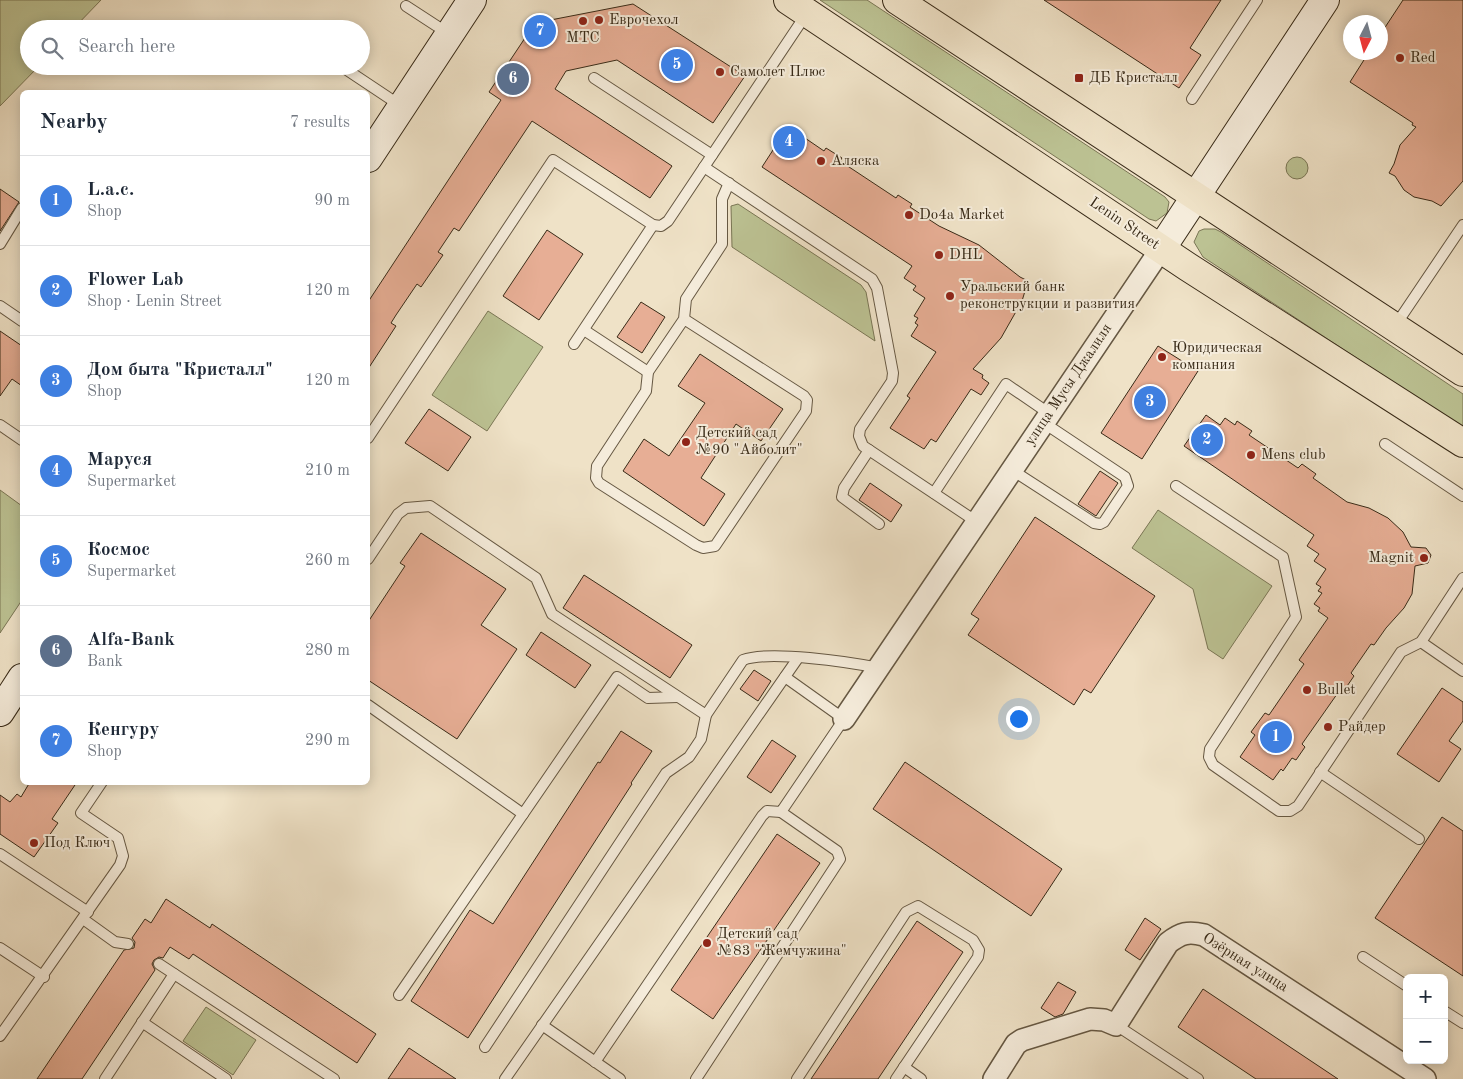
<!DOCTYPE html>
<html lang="en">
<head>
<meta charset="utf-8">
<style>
	:root { --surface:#fff; --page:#f6f6f7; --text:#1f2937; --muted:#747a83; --line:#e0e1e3; --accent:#ea580c }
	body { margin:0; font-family:"Old Standard TT",serif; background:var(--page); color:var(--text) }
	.controls { position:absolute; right:15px; bottom:15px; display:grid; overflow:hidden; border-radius:8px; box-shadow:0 2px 12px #0003 }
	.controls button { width:45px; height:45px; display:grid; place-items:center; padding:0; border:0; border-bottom:1px solid var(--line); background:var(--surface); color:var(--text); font:25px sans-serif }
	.compass { position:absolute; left:1343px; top:15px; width:45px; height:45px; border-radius:50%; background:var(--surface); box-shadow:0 2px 12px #0003; rotate:186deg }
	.you { position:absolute; left:1018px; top:718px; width:18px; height:18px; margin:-12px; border:4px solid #fff; border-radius:50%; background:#1a73e8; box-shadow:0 0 0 8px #1a73e833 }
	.badge { display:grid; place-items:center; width:32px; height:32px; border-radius:50%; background:var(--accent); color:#fff; font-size:16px; font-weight:700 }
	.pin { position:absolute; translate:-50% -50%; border:2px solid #fff; box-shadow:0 1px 5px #0006 }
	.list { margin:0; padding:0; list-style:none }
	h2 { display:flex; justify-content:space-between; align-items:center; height:65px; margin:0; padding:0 20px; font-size:21px }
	h2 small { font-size:16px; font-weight:400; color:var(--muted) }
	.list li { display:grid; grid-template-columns:32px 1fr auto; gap:15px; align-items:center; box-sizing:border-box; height:90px; padding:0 20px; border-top:1px solid var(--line) }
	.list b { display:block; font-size:19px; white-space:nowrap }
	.list p { margin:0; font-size:16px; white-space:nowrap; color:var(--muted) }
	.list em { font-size:16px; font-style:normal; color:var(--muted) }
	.icon { flex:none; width:28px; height:28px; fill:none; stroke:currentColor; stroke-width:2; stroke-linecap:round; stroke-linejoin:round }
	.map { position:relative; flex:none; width:1463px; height:1079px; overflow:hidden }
	.search { position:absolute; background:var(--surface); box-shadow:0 2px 12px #0003; left:20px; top:20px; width:350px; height:55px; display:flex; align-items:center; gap:12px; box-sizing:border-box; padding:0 18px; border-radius:28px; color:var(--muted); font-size:19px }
	.panel { position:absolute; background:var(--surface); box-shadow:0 2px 12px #0003; left:20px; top:90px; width:350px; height:695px; border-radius:8px }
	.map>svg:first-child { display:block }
	.green { fill:#bcc293; stroke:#7a7655 }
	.building { fill:#e7ae95; stroke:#382a17 }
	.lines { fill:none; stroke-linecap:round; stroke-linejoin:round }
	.lane-casing { stroke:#665843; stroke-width:12 }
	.street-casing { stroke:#665843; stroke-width:24 }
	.secondary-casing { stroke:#382a17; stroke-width:30 }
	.primary-casing { stroke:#382a17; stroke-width:30 }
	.lane { stroke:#f5ecdb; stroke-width:10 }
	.street { stroke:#f5ecdb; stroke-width:21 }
	.secondary { stroke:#f5ecdb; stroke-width:28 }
	.primary { stroke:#efe2c7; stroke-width:28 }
	.poi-dot { fill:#8f2418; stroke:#f5ecdb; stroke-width:2 }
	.labels { text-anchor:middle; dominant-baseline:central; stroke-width:4; stroke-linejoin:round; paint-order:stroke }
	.poi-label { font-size:15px; fill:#382a17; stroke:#f5ecdb; text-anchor:start }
	.street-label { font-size:15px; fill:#382a17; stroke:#f5ecdb }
</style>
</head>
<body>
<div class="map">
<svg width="1463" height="1079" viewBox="0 0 1463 1079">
	<rect width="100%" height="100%" fill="#efe2c7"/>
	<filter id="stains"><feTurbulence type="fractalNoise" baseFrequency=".004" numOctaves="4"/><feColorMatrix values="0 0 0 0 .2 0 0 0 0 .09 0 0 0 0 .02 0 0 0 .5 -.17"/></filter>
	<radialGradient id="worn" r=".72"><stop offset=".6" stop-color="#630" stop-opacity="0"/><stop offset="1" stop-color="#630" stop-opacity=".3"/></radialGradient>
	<g class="green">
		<path d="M0,0H101L73,29H29V66H39L0,106Z"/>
		<path d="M820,0H867L1165,197L1169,202L1167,213L1156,221L1149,219Z"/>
		<circle cx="1297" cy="168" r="11"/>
		<path d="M738,204L861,285L866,292L875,341L732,247L731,206Z"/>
		<path d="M1204,229H1215L1221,232L1463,394V428L1203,257L1194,242L1199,231Z"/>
		<path d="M488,311L543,347L487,431L432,395Z"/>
		<path d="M0,490L22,506V600L0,633Z"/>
		<path d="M1158,510L1272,586L1223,659L1208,649L1193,589L1132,548Z"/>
		<path d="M206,1007L256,1040L233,1075L183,1041Z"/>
	</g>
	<g class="building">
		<path d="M1044,0H1221L1190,48L1201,55L1179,88Z"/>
		<path d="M1403,0H1463V181L1441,206L1432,201L1414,197L1404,190L1395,176L1389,173L1394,164L1400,145L1416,127L1412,125L1413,123L1350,82L1369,52H1380V35Z"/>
		<path d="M633,4L745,76L713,123L617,60L566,71L555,89L672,166L650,198L532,121L459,231L454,228L438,252L443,255L421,287L417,284L396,315L391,323L396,326L368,369V302L501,100L489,92L535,23Z"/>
		<path d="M786,130L803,141L805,138L824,151L826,148L842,158L840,161L896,198L898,195L912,204L910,207L939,226L979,245L1020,277L1028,281L1022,301L1001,338L973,369L983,375L982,378L989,383L981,395L971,389L936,442L931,439L924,449L890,428L910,398L907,396L936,352L911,336L918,325L915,323L918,318L914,316L925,298L913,290L916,286L904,278L912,266L762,167Z"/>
		<path d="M0,189L19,202L0,231Z"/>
		<path d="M547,230L583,254L539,320L503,296Z"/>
		<path d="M641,302L665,317L642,353L617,337Z"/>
		<path d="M0,331L22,346V386L12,379L0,396Z"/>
		<path d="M1158,346L1198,371L1142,459L1101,433Z"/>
		<path d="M700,354L783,409L761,441L736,424L701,478L725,494L704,526L623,471L644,439L669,456L705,403L678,386Z"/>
		<path d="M429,409L471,437L448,471L405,443Z"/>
		<path d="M1206,415L1220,425L1225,418L1235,425L1237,421L1252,431L1249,435L1298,468L1302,464L1316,474L1313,478L1347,502L1369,508L1388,518L1403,532L1411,547L1426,548L1431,555L1428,563L1415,566L1412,594L1404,608L1386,628L1374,645L1371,644L1351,673L1354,676L1345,689L1342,687L1302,744L1305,747L1296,760L1292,758L1283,771L1281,769L1273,780L1240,757L1255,735L1251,732L1265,713L1269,715L1304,664L1299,660L1328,618L1318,611L1320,608L1314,604L1322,593L1318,591L1321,587L1316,584L1326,569L1314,561L1319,554L1307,546L1314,535L1184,446Z"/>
		<path d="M1100,471L1118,483L1096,516L1078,504Z"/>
		<path d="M870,483L902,505L891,522L859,500Z"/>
		<path d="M1035,517L1155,596L1091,693L1084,689L1074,705L968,635L979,619L971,614Z"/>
		<path d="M421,533L506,589L481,625L517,649L457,739L368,680V622L405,566L400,563Z"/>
		<path d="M584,575L692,645L670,678L563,608Z"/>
		<path d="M541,632L591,665L575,688L526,655Z"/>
		<path d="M754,670L771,681L758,701L740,689Z"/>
		<path d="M1442,688L1463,702V721L1449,741L1461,749L1439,782L1397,754Z"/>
		<path d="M621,731L652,751L631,783L632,784L468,1038L411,1001L470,910L493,924L598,762L600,763Z"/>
		<path d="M772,740L796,756L771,793L747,777Z"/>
		<path d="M905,762L1062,869L1031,916L873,809Z"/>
		<path d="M30,782H77L52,819L58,823L34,857L0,834V795L10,802L17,794L21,797Z"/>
		<path d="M1442,817L1463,831V976L1375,918Z"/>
		<path d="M777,834L820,863L713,1019L671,990Z"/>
		<path d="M166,899L210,928L212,924L376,1034L357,1063L193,954L189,959L170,947L163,958L159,957L154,960L152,964L155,970L82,1079H37L124,950L134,948L135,942L132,938L145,919L151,923Z"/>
		<path d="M1145,918L1161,929L1140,960L1125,950Z"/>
		<path d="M917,921L963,952L878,1079H811Z"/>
		<path d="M1058,982L1076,992L1063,1014L1055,1017L1041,1008Z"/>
		<path d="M1203,989L1338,1079H1256L1178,1027Z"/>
		<path d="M409,1048L456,1079H388Z"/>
	</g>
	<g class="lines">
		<g class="lane-casing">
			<g id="lane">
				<path d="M406,6L449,34"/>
				<path d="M341,66L401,106"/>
				<path d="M594,78L712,155"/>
				<path d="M1192,99L1257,0"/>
				<path d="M704,167L872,279L877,288L893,373L892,381L860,429L859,436L863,446L977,522"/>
				<path d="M0,244L22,208"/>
				<path d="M0,306L22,321"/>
				<path d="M684,319L804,396L807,400L806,411L715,546L703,548L696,545L599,483L596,478L597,466L646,391L648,372L684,319L686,299L722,244V199L729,183"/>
				<path d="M1395,326L1463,225"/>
				<path d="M584,330L648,372"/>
				<path d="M574,344L653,225"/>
				<path d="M0,425L22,440"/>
				<path d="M368,438L553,160L653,225L661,226L668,221L807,13"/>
				<path d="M1385,444L1463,496"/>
				<path d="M869,450L844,488L842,497L879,524"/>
				<path d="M1012,470L1094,523L1100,524L1104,522L1128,486L1125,477L1044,423"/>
				<path d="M1176,486L1283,557L1296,617L1210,749L1209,757L1213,765L1279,811H1290L1298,806L1401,652L1421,642L1463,578"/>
				<path d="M934,493L1006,384L1050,414"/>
				<path d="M368,559L398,514L406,508L430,506L536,578L552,614L706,715"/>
				<path d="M1421,642L1463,671"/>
				<path d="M368,705L523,814"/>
				<path d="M1320,772L1419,839"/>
				<path d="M0,854L88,912"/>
				<path d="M83,919L115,942L128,944"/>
				<path d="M0,948L44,977"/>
				<path d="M1363,957L1407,986"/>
				<path d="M159,964L334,1079"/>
				<path d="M399,995L617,677L648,698L678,697"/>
				<path d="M1444,1011L1463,1023"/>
				<path d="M142,1022L226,1079"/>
				<path d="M542,1025L620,1079"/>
				<path d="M1116,1025L1198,1079"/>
				<path d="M0,1036L120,865L123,856L118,838L81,813L102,782"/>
				<path d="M485,1047L666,773L689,757L701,739L706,715L743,660C769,650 849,662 879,668"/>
				<path d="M595,1062L762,816L767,811L781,812L844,719L785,677"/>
				<path d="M904,1067L921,1079"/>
				<path d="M105,1079L174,974"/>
				<path d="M505,1079L798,658"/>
				<path d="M696,1079L840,859L837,851L781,812"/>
				<path d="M797,1079L906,912L918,906L973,940L979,950L978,957L896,1079"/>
			</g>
		</g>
		<g class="street-casing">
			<g id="street">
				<path d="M844,719L1161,249"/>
				<path d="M994,1079L1016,1044L1022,1040L1090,1019L1104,1020L1116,1025L1168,943C1181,933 1188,931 1204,935L1425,1079"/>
			</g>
		</g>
		<g class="secondary-casing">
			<g id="secondary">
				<path d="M368,158L472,0"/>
				<path d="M1161,249L1325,0"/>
				<path d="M0,712L22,678"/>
			</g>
		</g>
		<g class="primary-casing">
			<g id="primary">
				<path d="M788,0L1188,267L1463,443"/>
				<path d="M897,0L1463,372"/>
			</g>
		</g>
		<use href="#lane" class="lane"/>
		<use href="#street" class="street"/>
		<use href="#secondary" class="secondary"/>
		<use href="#primary" class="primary"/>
	</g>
	<g class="poi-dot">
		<circle cx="599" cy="20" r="5"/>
		<circle cx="583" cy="21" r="5"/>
		<circle cx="1400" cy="58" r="5"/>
		<circle cx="720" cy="72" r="5"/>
		<rect x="1074" y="73" width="10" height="10" rx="2.5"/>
		<circle cx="821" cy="161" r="5"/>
		<circle cx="909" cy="215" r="5"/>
		<circle cx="939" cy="255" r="5"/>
		<circle cx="950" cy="296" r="5"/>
		<circle cx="1162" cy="357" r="5"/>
		<circle cx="686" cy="442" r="5"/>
		<circle cx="1251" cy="455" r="5"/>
		<circle cx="1424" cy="558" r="5"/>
		<circle cx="1307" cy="690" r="5"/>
		<circle cx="1328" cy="727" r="5"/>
		<circle cx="34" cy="843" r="5"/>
		<circle cx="707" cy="943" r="5"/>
	</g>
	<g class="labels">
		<g class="poi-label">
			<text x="609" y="20">Еврочехол</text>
			<text x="583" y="38" text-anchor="middle">МТС</text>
			<text x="1410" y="58">Red</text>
			<text x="730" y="72">Самолет Плюс</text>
			<text x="1089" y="78">ДБ Кристалл</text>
			<text x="831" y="161">Аляска</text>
			<text x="919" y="215">Do4a Market</text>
			<text x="949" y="255">DHL</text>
			<text x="960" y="287">Уральский банк<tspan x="960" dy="17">реконструкции и развития</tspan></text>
			<text x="1172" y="348">Юридическая<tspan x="1172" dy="17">компания</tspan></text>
			<text x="696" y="433">Детский сад<tspan x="696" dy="17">№90 "Айболит"</tspan></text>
			<text x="1261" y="455">Mens club</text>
			<text x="1414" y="558" text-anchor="end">Magnit</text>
			<text x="1317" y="690">Bullet</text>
			<text x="1338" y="727">Райдер</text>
			<text x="44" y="843">Под Ключ</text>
			<text x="717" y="934">Детский сад<tspan x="717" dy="17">№83 "Жемчужина"</tspan></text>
		</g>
		<g class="street-label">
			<text transform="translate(1124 224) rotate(34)">Lenin Street</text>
			<text transform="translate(1069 385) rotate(-56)">улица Мусы Джалиля</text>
			<text transform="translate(1245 963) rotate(32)">Озёрная улица</text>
		</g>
	</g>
	<rect width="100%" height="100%" filter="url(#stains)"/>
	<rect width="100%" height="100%" fill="url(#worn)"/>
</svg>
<div class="controls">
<button>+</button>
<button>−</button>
</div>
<svg class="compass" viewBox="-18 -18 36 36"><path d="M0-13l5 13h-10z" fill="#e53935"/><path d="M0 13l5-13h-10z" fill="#747a83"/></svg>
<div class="you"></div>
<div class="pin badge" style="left:1276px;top:737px;background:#3f7fe0">1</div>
<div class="pin badge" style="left:1207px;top:440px;background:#3f7fe0">2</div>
<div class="pin badge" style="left:1150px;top:402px;background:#3f7fe0">3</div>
<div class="pin badge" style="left:789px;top:142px;background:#3f7fe0">4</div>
<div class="pin badge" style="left:677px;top:65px;background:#3f7fe0">5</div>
<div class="pin badge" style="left:513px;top:79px;background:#5c6f8a">6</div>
<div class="pin badge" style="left:540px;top:31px;background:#3f7fe0">7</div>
<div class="search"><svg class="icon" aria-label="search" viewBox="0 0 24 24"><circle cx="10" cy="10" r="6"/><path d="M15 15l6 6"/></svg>Search here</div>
<section class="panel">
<h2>Nearby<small>7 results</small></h2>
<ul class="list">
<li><span class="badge" style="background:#3f7fe0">1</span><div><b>L.a.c.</b><p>Shop</p></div><em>90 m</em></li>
<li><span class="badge" style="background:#3f7fe0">2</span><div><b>Flower Lab</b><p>Shop · Lenin Street</p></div><em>120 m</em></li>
<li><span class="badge" style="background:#3f7fe0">3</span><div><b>Дом быта &quot;Кристалл&quot;</b><p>Shop</p></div><em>120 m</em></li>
<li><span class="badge" style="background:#3f7fe0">4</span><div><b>Маруся</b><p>Supermarket</p></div><em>210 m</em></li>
<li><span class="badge" style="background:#3f7fe0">5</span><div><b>Космос</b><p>Supermarket</p></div><em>260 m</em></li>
<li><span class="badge" style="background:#5c6f8a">6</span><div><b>Alfa-Bank</b><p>Bank</p></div><em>280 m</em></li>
<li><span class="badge" style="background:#3f7fe0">7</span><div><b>Кенгуру</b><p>Shop</p></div><em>290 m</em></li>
</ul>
</section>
</div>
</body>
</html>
